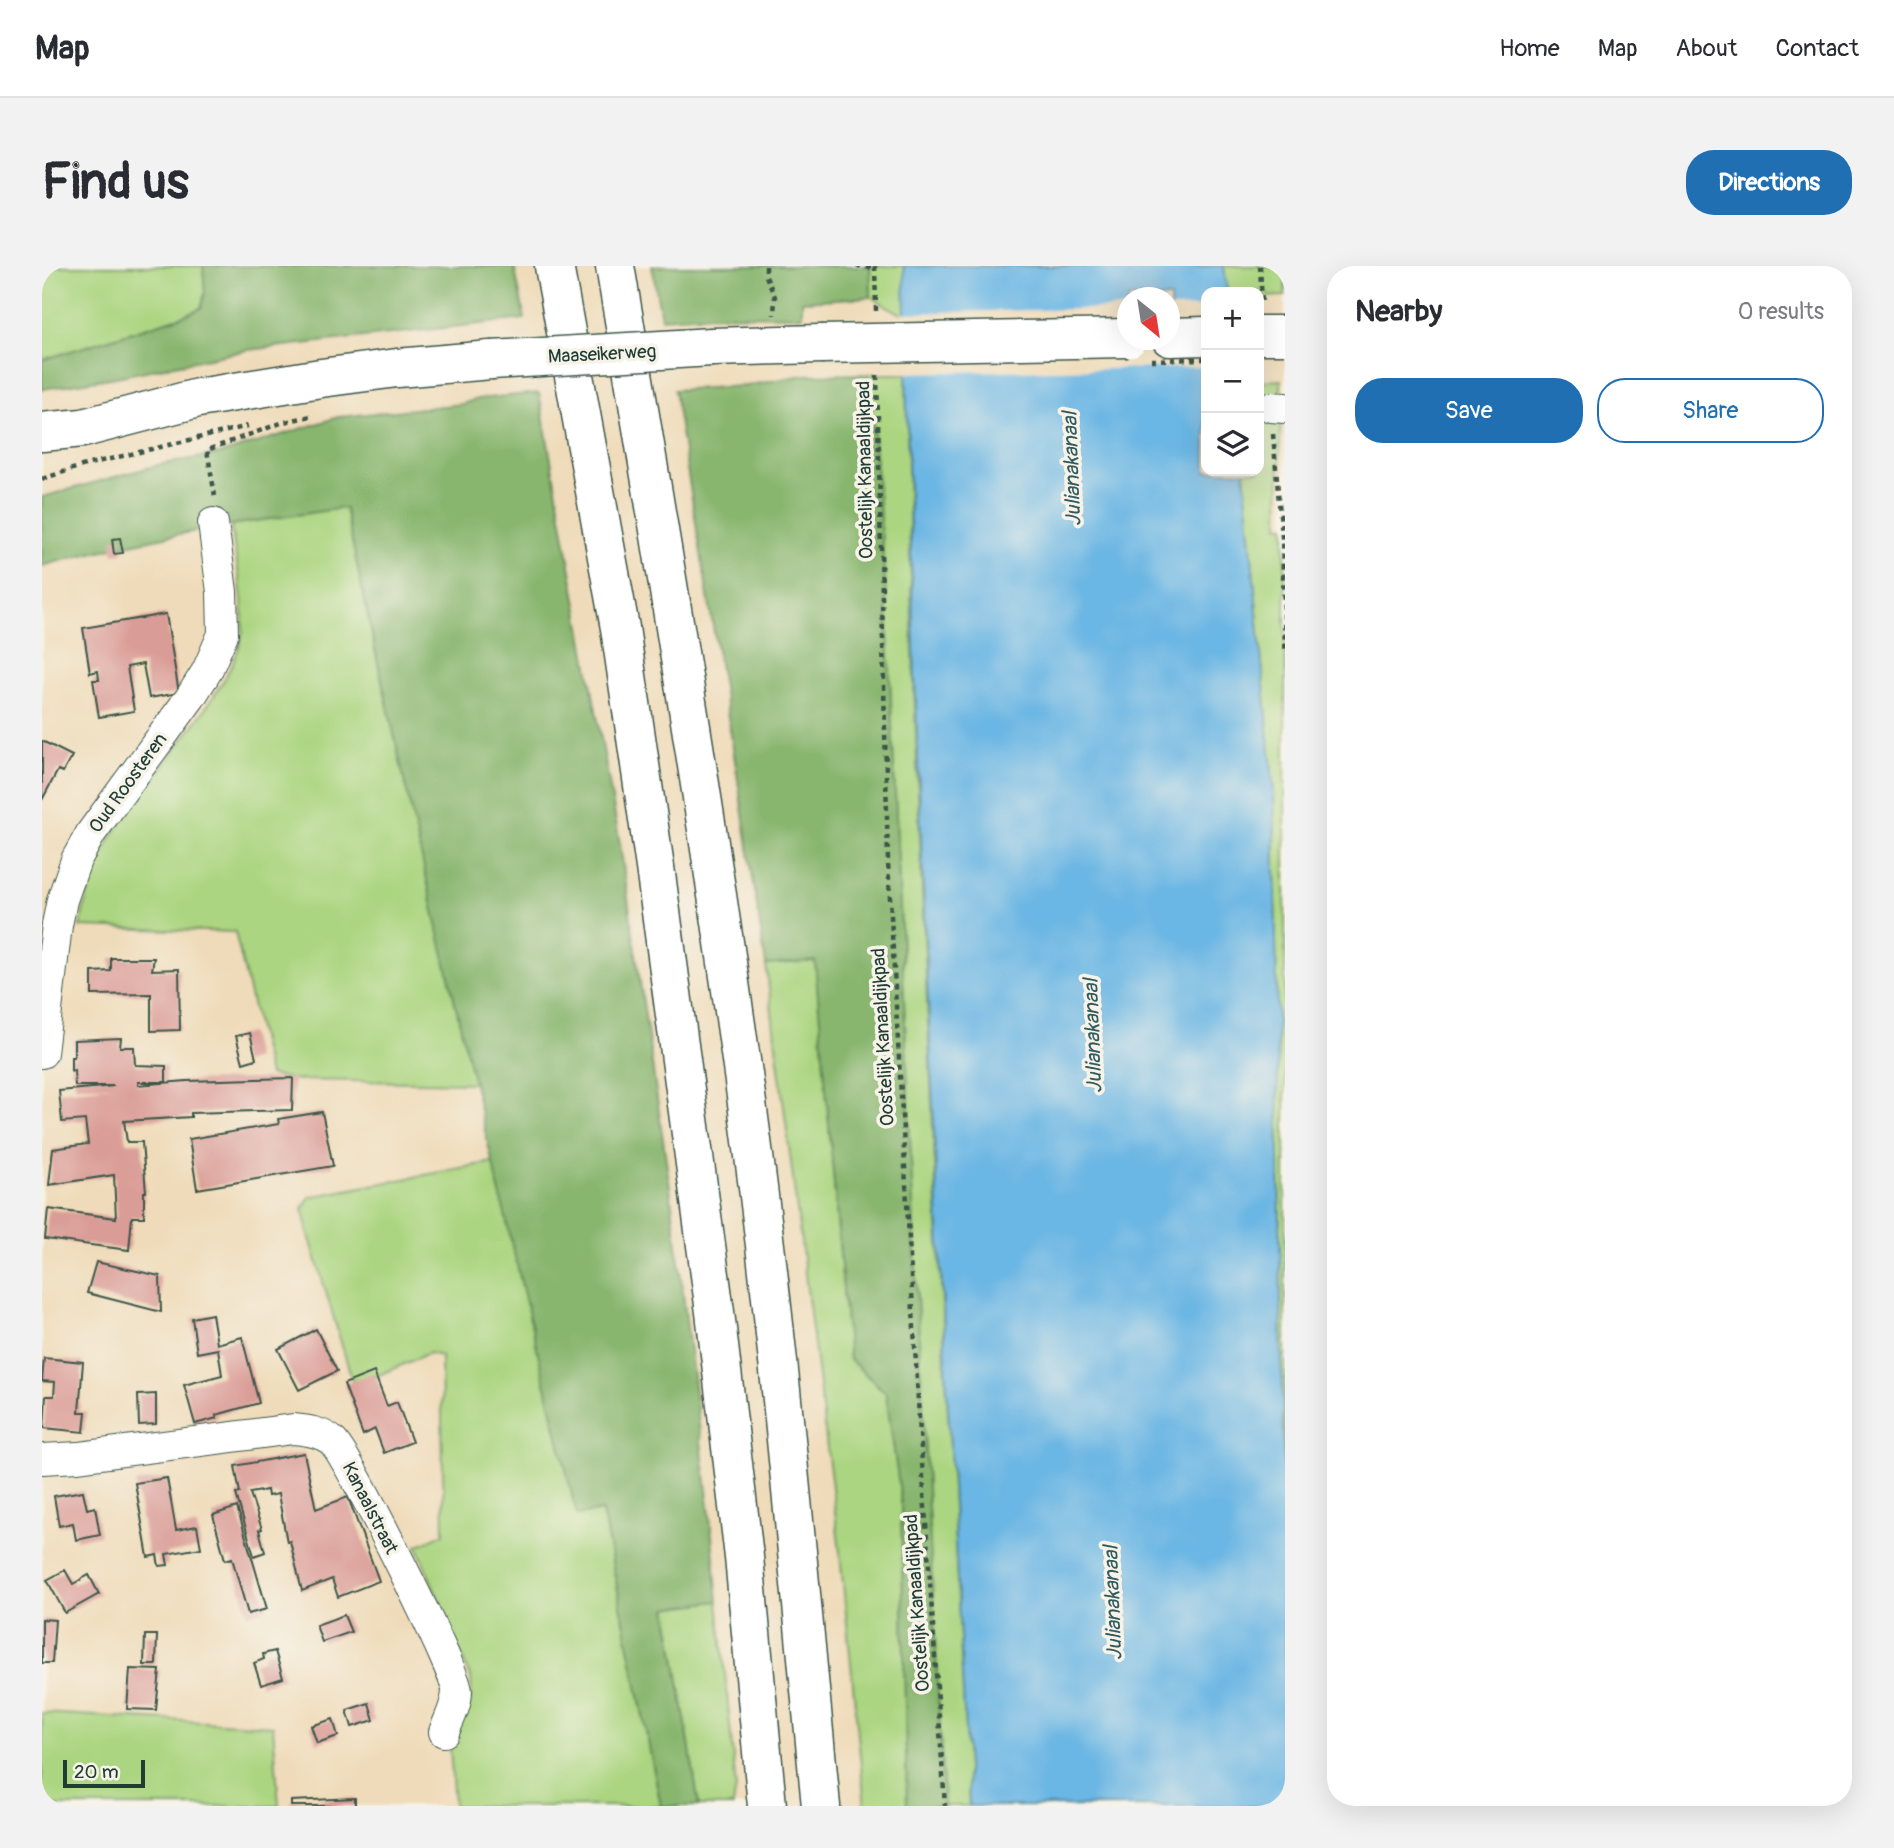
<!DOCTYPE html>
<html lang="en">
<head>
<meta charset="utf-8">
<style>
	:root { --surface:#fff; --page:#f2f2f3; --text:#2b2b33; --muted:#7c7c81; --line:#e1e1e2; --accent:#1f6fb2 }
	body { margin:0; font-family:Pangolin,sans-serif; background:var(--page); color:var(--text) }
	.controls { position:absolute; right:21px; top:21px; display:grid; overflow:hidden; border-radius:14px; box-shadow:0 7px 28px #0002 }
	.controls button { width:63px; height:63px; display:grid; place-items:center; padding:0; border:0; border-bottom:2px solid var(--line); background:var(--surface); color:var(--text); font:35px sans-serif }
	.compass { position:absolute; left:1075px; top:21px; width:63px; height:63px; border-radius:50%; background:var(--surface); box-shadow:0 7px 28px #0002; rotate:150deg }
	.scale { position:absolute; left:21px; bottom:18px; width:82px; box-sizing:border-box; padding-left:7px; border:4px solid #1f3d34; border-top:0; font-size:19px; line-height:24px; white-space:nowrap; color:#1f3d34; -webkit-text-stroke:5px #f7f3e8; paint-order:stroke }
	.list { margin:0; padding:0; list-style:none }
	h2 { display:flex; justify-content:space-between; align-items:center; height:91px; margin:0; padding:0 28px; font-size:30px }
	h2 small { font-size:23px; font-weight:400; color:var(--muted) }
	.actions { display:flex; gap:14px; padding:21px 28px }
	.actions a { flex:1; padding:16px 0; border:2px solid var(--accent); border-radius:28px; text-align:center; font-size:24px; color:var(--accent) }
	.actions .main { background:var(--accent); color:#fff }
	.icon { flex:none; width:38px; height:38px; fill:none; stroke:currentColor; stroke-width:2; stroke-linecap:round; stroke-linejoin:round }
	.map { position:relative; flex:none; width:1243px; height:1540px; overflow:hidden; border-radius:28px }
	header { display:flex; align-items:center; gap:42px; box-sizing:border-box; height:98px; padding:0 35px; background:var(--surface); border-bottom:2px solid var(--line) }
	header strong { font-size:33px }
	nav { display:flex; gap:38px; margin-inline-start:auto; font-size:24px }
	.intro { display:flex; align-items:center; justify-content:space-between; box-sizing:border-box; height:168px; padding:0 42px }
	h1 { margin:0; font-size:49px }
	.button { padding:18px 32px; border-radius:28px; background:var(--accent); color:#fff; font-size:24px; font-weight:700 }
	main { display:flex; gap:42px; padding:0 42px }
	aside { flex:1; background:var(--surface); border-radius:28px; box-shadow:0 7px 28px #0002 }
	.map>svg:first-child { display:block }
	.green { fill:#abd580; stroke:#65895a; stroke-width:2 }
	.forest { fill:#88b66e; stroke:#547a51; stroke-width:2 }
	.water { fill:#6bb6e4; stroke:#457a8c; stroke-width:2; fill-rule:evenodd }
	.pier { fill:#efdbb9 }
	.building { fill:#da9c96 }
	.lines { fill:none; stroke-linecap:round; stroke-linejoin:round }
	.minor-casing { stroke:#3e5548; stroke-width:32 }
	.primary-casing { stroke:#3e5548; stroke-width:41 }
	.motorway-casing { stroke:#3e5548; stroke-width:41 }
	.path { stroke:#3e5548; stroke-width:4.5; stroke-dasharray:5 5; stroke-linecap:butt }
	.minor { stroke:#fff; stroke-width:30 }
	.primary { stroke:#fff; stroke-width:38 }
	.motorway { stroke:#fff; stroke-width:38 }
	.primary-bridge-casing { stroke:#3e5548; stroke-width:41; stroke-linecap:butt }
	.path-bridge { stroke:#3e5548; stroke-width:4.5; stroke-dasharray:5 5; stroke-linecap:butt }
	.primary-bridge { stroke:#fff; stroke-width:38 }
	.labels { text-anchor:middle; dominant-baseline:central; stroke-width:7; stroke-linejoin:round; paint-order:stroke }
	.street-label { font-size:19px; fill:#1f3d34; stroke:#f7f3e8 }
	.water-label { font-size:21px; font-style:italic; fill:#325b60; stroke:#f7f3e8 }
</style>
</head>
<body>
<header>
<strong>Map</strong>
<nav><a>Home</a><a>Map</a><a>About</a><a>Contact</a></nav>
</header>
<div class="intro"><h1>Find us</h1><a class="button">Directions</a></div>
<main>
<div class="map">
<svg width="1243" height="1540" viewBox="0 0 1243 1540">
	<rect width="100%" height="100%" fill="#f7f3e8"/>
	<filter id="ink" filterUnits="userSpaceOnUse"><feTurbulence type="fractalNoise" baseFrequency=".0143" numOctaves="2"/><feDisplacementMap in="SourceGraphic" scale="14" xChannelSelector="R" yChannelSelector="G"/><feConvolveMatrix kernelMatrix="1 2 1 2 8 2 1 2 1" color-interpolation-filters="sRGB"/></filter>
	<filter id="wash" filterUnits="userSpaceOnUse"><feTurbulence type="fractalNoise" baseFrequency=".00686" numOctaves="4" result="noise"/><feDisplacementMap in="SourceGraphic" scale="28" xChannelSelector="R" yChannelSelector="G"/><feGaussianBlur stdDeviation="1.57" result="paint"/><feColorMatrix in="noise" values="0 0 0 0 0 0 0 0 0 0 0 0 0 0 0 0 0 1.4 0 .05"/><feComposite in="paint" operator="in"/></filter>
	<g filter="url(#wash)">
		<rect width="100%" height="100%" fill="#efdbb9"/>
		<g class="green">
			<path d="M0,0H161L163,27L159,42L138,51L0,94Z"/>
			<path d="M828,0H862L863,50L829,31Z"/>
			<path d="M1182,0H1243V30L1217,31V26H1185Z"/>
			<path d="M827,108H864C872,585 902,1063 927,1540H902L876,1055L845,344Z"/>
			<path d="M1239,114L1237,260H1243V1334L1232,527L1202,205H1217V115Z"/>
			<path d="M303,241L333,384L433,817L257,814L227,809L193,666L38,661C45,625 55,593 75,562C105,513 200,415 201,360C202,327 193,291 189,259Z"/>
			<path d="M773,695L807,1093L844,1127L859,1234L865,1540H823L797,1277L724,699Z"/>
			<path d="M451,896L535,1249L560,1245L619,1540H412L407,1467C424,1451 431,1437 429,1413L375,1280L402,1267L399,1090L387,1087L312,1120L264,959L261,943L268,931Z"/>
			<path d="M676,1335L694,1522L691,1540H657L625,1341Z"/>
			<path d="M0,1447L231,1460L237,1540H0Z"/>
		</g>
		<g class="forest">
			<path d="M161,0H472L483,53L206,84L74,111L0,123V94L138,51L159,42L163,27Z"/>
			<path d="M610,0H828L829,31L760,35V50L667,49L619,52Z"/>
			<path d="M827,108L845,344L876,1055L902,1540H865L859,1234L844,1127L807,1093L773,695L724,699L692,488L632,124L704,120L761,109Z"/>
			<path d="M497,127L578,578L628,922L668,1249L676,1335L625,1342L657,1540H619L560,1245L535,1249C454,914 374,579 303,242C201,256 99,272 0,300V231L116,199L182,187L296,151L420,138L435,133Z"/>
		</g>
		<path class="water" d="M862,0H1182L1185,26H1164V205H1202L1232,527L1243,1334V1540H927C900,1027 871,514 862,0ZM1086,32H1128V74H1086Z"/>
		<path class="pier" d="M1164,41V101L861,107L859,47L1085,42L1086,74H1128V42Z"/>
		<g id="blocks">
			<g class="building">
				<path d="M78,272L81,287L72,288L70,273Z"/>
				<path d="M124,348L137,427L107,432L101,398L85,401L92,445L57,451L51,414H57L56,405L48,407L41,362Z"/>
				<path d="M0,475L30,490L21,506L16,504L0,534Z"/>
				<path d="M69,692H112L110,704L137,703L138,764L109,765V728L50,729V706L69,705Z"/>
				<path d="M208,767L214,793L201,797L194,770Z"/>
				<path d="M79,772L78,781H92L93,799L124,800V816H96V819L145,815L251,812L250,844L149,847V851L82,855L85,876H100L104,926H102V951H90L87,984L3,973L6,943L74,952L72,909L7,919L11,883L46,878L43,854L20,856L17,825L72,820H33L32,804L29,805V791H32V774Z"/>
				<path d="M280,846L291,900L155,923L147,873L237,858L236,853Z"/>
				<path d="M54,996L118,1010L119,1046L45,1027Z"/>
				<path d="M170,1048L175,1078L200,1071L217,1137L174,1149L175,1152L153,1158L142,1119L180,1109L176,1083L155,1087L150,1052Z"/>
				<path d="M274,1063L295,1105L257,1124L236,1083Z"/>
				<path d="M2,1092L41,1096L37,1146H44L42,1166L2,1162L4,1130H12L13,1116L0,1115Z"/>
				<path d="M332,1106L345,1140L355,1136L370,1176L342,1187L333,1163L321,1169L302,1118Z"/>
				<path d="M114,1128V1158L97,1159L96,1129Z"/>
				<path d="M262,1187L274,1243L306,1231L337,1315L296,1331L290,1313L260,1325L248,1275L245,1276L236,1228L226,1230L225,1224L208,1227L220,1263L217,1264L223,1286L212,1290L194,1228L198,1227L193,1200Z"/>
				<path d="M125,1212L134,1264L155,1260L159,1282L124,1288L126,1299L117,1300L115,1289L106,1291L93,1217Z"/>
				<path d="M41,1225L45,1243L53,1241L58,1269L34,1274L31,1257L17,1260L12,1230Z"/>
				<path d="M195,1241L225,1343L206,1348L190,1292L183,1294L171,1249Z"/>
				<path d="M23,1304L31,1318L47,1309L57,1328L23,1347L5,1314Z"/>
				<path d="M302,1349L309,1366L280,1376L274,1359Z"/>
				<path d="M0,1353L13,1354L10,1397H0Z"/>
				<path d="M103,1369H115L114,1399H102Z"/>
				<path d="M233,1385L241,1412L219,1419L212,1397L222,1393L221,1388Z"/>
				<path d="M88,1403L118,1404L114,1444L85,1443Z"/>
				<path d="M327,1437L332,1454L310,1461L305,1444Z"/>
				<path d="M291,1453L296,1470L275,1477L269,1460Z"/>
				<path d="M313,1532V1540H249V1535Z"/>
			</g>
		</g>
	</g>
	<g filter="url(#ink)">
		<use href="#blocks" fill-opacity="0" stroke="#3e5548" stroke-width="2"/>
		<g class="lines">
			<g class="minor-casing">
				<g id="minor">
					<path d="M1229,141L1243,142"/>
					<path d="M0,787L15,659L20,634L34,594L49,567L148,432L165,405L181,368L180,326L171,257"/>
					<path d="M0,1193L36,1191L251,1163C264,1164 281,1166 291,1176C307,1191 415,1406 415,1425C415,1439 407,1453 402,1466"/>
				</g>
			</g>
			<g class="primary-casing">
				<g id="primary">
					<path d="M1128,71L1164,70"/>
					<path d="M670,81L779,78"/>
					<path d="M0,166L41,162L156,132L279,112L355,102L449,94"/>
				</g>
			</g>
			<g class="motorway-casing">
				<g id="motorway">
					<path d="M512,0L578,362L613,601L673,1046L702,1291L725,1540"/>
					<path d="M573,0C617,262 661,524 698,787C734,1037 755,1289 779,1540"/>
				</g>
			</g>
			<g class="path">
				<path d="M724,0V10L733,31L732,49"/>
				<path d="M814,0L833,2"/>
				<path d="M833,0L834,45"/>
				<path d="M1218,0L1220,38"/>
				<path d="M835,109L846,596L877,1152L903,1540"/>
				<path d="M1231,168L1240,271L1243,383"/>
				<path d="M0,213L43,199L206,160"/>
				<path d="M173,230L165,184L242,156L269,150"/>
			</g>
			<use href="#minor" class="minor"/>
			<use href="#primary" class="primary"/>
			<use href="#motorway" class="motorway"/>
			<g class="primary-bridge-casing">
				<g id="primary-bridge">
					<path d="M1217,69H1243"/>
					<path d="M779,78L1086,72"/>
					<path d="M449,94L670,81"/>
				</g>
			</g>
			<path class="path-bridge" d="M1109,94L1164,93"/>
			<use href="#primary-bridge" class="primary-bridge"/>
		</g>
	</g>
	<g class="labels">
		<g class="street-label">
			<text transform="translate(560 88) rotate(-3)">Maaseikerweg</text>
			<text transform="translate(823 204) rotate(-91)">Oostelijk Kanaaldijkpad</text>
			<text transform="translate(86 517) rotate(-54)">Oud Roosteren</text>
			<text transform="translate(841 771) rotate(-93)">Oostelijk Kanaaldijkpad</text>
			<text transform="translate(328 1242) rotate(63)">Kanaalstraat</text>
			<text transform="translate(875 1337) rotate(-94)">Oostelijk Kanaaldijkpad</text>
		</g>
		<g class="water-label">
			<text transform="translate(1030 203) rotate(-92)">Julianakanaal</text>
			<text transform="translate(1051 770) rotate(-92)">Julianakanaal</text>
			<text transform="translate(1071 1337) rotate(-92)">Julianakanaal</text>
		</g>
	</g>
</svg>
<div class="controls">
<button>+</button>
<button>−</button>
<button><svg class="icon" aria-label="layers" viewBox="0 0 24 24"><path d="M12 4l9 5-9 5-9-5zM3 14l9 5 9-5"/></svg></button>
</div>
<svg class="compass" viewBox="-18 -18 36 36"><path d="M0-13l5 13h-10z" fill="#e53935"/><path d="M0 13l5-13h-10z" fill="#7c7c81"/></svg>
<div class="scale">20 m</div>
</div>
<aside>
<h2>Nearby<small>0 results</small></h2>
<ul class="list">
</ul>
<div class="actions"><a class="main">Save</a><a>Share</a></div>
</aside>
</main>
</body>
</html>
